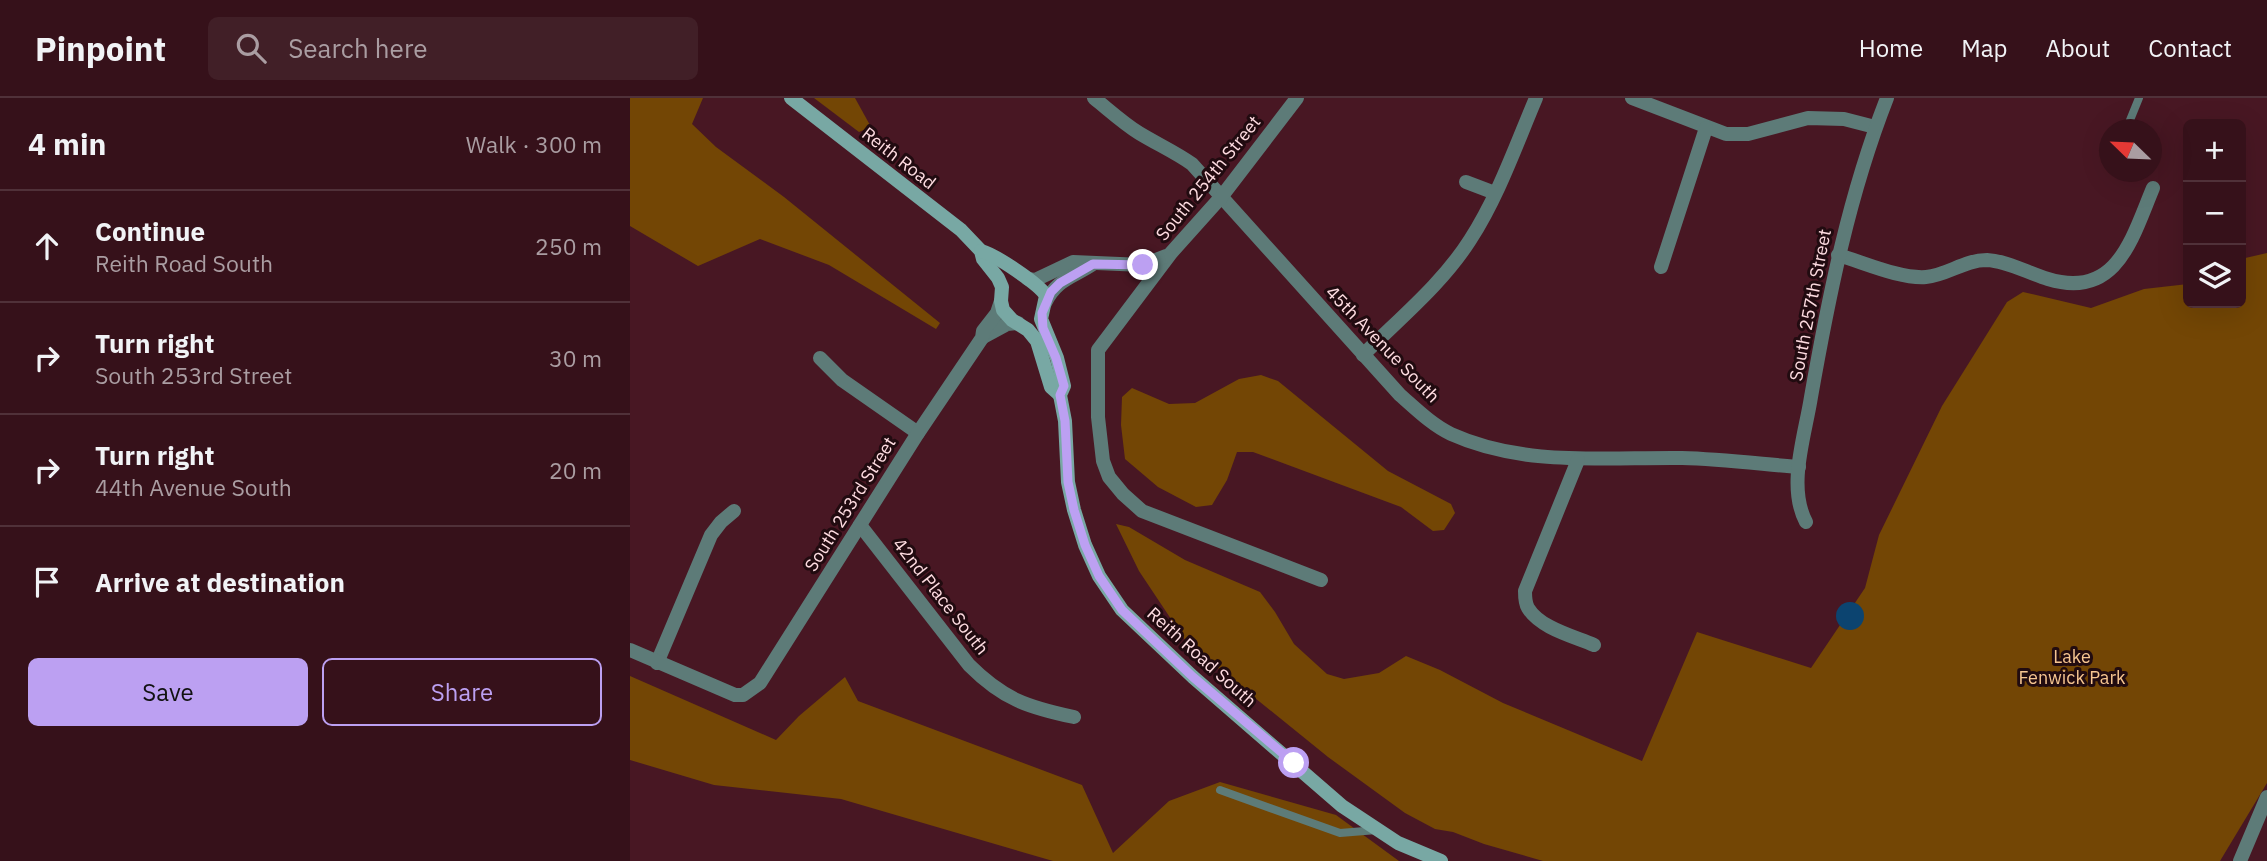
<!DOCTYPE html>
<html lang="en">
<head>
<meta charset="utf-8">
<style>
	:root { --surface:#36111a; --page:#411f27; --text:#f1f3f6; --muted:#aa9da2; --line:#503139; --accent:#bca0f2 }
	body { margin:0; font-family:"IBM Plex Sans",sans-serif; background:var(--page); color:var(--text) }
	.controls { position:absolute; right:21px; top:21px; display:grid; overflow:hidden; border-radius:10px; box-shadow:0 7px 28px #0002 }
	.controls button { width:63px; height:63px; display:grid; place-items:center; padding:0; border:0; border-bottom:2px solid var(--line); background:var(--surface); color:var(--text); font:35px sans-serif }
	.compass { position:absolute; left:1469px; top:21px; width:63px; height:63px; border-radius:50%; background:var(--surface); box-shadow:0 7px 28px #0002; rotate:293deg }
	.stop { position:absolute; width:21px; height:21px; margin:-16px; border:5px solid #bca0f2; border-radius:50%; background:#fff }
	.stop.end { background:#bca0f2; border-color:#fff; box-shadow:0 2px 7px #0008 }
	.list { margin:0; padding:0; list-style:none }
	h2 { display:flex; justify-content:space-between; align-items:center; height:91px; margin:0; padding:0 28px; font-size:30px }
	h2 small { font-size:23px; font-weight:400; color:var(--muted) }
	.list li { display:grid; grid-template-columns:46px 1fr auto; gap:21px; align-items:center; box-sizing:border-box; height:112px; padding:0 28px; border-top:2px solid var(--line) }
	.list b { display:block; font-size:26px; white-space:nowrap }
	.list p { margin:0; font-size:23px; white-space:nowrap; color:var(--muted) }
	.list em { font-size:23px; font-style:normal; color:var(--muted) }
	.actions { display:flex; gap:14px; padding:21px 28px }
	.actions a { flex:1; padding:16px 0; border:2px solid var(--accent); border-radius:10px; text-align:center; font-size:24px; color:var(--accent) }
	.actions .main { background:var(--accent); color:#111 }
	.icon { flex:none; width:38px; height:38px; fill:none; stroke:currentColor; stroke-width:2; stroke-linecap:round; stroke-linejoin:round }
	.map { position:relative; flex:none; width:1637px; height:763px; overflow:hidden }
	header { display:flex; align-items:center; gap:42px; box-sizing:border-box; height:98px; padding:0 35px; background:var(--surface); border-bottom:2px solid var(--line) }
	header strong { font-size:33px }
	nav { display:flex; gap:38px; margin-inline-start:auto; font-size:24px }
	.search { width:490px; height:63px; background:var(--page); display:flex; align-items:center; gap:18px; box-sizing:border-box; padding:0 24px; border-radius:10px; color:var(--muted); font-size:26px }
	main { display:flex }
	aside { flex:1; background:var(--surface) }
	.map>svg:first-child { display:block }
	.green { fill:#734605 }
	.water { fill:#0c4470 }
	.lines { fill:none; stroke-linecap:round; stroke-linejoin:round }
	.service { stroke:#5d7b78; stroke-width:8 }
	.minor { stroke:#5d7b78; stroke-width:14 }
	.tertiary { stroke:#5d7b78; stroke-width:14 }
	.secondary { stroke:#78a8a4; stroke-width:14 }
	.route { stroke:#bca0f2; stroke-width:9 }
	.labels { text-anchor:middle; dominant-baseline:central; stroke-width:6; stroke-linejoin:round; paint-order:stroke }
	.street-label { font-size:18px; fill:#fedce1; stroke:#210b10 }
	.park-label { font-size:18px; fill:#f7c691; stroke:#210b10 }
</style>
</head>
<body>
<header>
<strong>Pinpoint</strong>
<div class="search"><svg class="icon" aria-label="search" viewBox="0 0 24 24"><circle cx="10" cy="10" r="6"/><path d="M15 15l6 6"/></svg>Search here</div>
<nav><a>Home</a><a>Map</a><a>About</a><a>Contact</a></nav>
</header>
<main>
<aside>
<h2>4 min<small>Walk · 300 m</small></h2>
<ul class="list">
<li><svg class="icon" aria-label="ahead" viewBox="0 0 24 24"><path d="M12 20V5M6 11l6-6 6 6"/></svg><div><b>Continue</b><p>Reith Road South</p></div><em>250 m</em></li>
<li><svg class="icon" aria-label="right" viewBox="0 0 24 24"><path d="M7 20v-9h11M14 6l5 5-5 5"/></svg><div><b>Turn right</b><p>South 253rd Street</p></div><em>30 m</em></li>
<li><svg class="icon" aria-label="right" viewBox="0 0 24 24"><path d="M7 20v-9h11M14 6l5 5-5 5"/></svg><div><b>Turn right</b><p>44th Avenue South</p></div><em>20 m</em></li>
<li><svg class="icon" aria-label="arrive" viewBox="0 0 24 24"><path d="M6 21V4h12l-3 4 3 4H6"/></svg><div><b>Arrive at destination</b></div></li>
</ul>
<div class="actions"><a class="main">Save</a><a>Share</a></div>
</aside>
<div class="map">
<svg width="1637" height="763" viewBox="0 0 1637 763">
	<rect width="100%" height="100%" fill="#481723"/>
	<g class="green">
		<path d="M0,0H73L62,26L86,49L154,99L310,225L306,231L199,167L130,141L68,168L0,128Z"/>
		<path d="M184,0H225L241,29L229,34Z"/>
		<path d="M1637,155V685L1590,763H913L854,746L823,734L805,731L775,715L698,659L557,545L509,473L486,426L499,429L555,462L630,494L645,514L664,546L697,576L714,581L749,575L776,558L810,572L873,605L1012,663L1067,534L1181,570L1235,490L1249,437L1312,308L1377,204L1393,194L1461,210L1514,191L1558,186V205H1611V161Z"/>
		<path d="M631,277L648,283L758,373L821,406L825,415L814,432L803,433L771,409L623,354H607L597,382L582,407L566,409L528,389L495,361L491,327L492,299L502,290L539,306L565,305L609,281Z"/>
		<path d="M0,578L146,642L169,618L215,579L228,603L452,687L483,755L539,703L590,684L706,717L769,763H423L211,701L84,687L0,662Z"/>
	</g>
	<circle class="water" cx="1220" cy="518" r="14"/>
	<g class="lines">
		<g class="service">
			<path d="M1496,32L1509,0"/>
			<path d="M590,692L710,735L747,732"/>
		</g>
		<g class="minor">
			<path d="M464,0C479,12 493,25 509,35C527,46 545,54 562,66L770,297C786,311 802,327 821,336C894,369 975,359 1052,360C1091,361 1131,366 1169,369"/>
			<path d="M667,0L592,98L541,155L468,252V319L473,363L479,379L493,396L512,413L691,482"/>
			<path d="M1002,0L1096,36H1118L1178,20L1214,21L1245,29"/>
			<path d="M836,84L865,95"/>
			<path d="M1208,157C1233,164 1270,181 1296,179C1318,177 1334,162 1357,162C1377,163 1398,175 1418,181C1487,202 1502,140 1523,90"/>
			<path d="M1031,169L1076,30"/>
			<path d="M398,181L405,182L443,164L513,167L536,158"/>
			<path d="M415,205C427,181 442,180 463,166"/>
			<path d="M733,257C770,220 812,186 840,142C868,99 886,47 906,0"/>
			<path d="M190,260L212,282L288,335"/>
			<path d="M948,362L895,493C895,499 895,505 898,510C910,530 943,538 964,547"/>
			<path d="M1176,424C1157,388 1175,338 1181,299C1199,197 1219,97 1257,0"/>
			<path d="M230,427L339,567C373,601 397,609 444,619"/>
			<path d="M27,565L81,437L91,424L104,413"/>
			<path d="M1610,763L1637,699"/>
		</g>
		<g class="tertiary">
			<path d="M353,239L377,226L388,225"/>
			<path d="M0,552L105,597H113L130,585L288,335L352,240L353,233L367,215L371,203"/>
		</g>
		<g class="secondary">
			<path d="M161,0L331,132L351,153L353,161L368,180L372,189L371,203L373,212L382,222L398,232L407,243L421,289L430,297"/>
			<path d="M351,153C364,156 411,187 416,198L411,221L427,260L434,288L430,297L435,323L438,384L444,412L455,447L469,478L492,512L563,579L712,708L768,745L811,763"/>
		</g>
	</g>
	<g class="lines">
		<path class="route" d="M513,167L463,166L430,185L421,194L412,215L413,230L426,260L434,288L430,297L435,323L438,384L444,412L455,447L469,478L492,512L563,579L664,665"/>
	</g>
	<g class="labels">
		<g class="street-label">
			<text transform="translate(269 60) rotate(38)">Reith Road</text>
			<text transform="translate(578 80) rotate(-51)">South 254th Street</text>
			<text transform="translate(1180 207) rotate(-79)">South 257th Street</text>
			<text transform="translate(753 246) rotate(46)">45th Avenue South</text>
			<text transform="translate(220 406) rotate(-58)">South 253rd Street</text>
			<text transform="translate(311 498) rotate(52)">42nd Place South</text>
			<text transform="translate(572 559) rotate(42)">Reith Road South</text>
		</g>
		<g class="park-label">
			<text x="1442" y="558">Lake<tspan x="1442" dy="21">Fenwick Park</tspan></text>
		</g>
	</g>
</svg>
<div class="controls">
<button>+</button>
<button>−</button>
<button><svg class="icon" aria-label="layers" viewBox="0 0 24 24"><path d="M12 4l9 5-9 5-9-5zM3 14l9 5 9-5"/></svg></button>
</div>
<svg class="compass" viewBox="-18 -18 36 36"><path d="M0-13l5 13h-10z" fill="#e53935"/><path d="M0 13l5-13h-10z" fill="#aa9da2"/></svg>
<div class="stop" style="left:664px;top:665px"></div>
<div class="stop end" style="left:513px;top:167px"></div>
</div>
</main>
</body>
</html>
